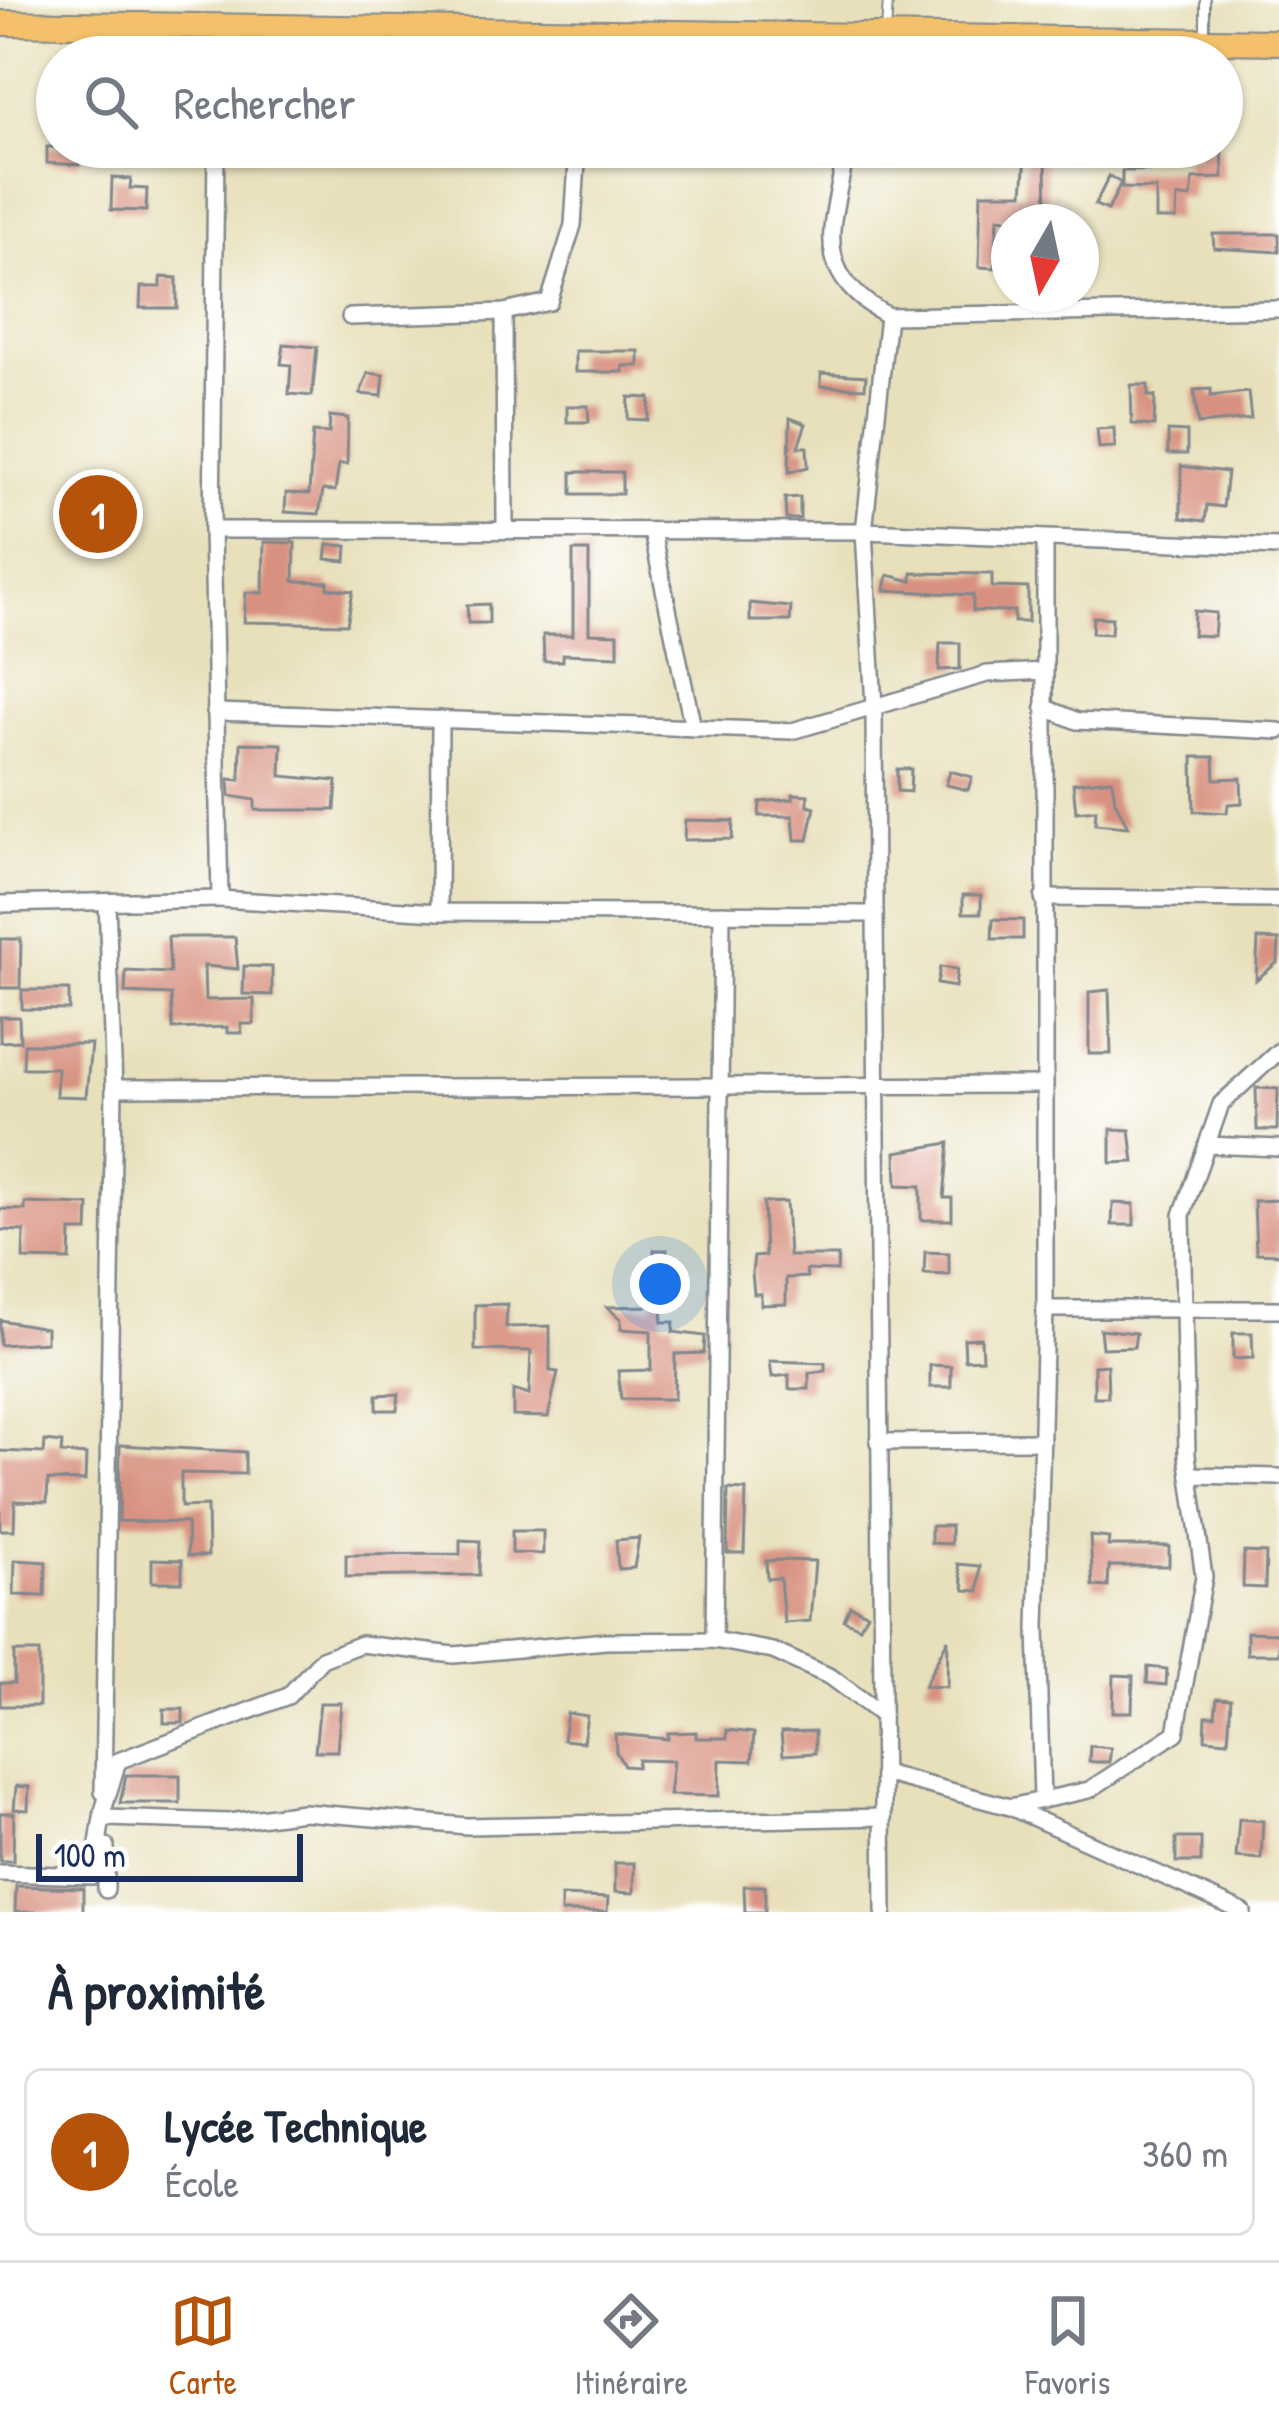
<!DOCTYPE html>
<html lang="fr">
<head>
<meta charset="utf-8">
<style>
	:root { --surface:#fff; --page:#f2f2f3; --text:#1f2937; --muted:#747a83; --line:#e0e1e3; --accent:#b45309 }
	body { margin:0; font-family:"Patrick Hand",sans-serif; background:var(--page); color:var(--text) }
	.compass { position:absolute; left:991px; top:204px; width:108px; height:108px; border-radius:50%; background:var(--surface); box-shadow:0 3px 9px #0004; rotate:189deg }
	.scale { position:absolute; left:36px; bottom:30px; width:267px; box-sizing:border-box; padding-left:12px; border:6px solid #1b2f5e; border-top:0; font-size:33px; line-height:42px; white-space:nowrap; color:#1b2f5e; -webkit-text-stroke:9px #fff; paint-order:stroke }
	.you { position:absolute; left:660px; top:1284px; width:42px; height:42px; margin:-30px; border:9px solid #fff; border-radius:50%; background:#1a73e8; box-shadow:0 0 0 18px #1a73e833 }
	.badge { display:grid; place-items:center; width:78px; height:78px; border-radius:50%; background:var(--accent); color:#fff; font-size:39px; font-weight:700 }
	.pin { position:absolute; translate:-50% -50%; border:6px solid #fff; box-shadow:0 3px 12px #0006 }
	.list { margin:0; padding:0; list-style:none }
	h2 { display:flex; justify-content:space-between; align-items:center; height:156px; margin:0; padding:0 48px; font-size:51px }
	h2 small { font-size:39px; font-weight:400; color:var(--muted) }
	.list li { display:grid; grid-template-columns:78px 1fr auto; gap:36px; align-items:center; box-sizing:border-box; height:168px; margin:0 24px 24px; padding:0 24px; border:3px solid var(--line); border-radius:18px }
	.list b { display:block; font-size:45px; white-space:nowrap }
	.list p { margin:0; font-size:39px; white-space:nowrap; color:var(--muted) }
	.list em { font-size:39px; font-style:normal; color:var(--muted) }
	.icon { flex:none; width:66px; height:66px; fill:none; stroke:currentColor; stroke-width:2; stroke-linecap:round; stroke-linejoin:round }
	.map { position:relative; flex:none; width:1279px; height:1912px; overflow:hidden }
	.search { position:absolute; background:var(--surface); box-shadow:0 3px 9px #0004; left:36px; right:36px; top:36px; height:132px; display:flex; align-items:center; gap:30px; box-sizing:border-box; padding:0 42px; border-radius:66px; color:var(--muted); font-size:45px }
	.sheet { height:348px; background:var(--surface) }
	nav { display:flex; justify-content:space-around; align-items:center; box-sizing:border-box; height:168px; border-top:3px solid var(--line); background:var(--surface); font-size:33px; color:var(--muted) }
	nav a { display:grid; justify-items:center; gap:6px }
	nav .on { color:var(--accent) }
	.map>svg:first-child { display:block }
	.building { fill:#d89180 }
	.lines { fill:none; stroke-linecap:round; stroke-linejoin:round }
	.service-casing { stroke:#82888c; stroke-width:12 }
	.minor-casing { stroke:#82888c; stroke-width:20 }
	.primary-casing { stroke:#82888c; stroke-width:28 }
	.service { stroke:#fff; stroke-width:8 }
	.minor { stroke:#fff; stroke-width:15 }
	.primary { stroke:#f4c16a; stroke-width:24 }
</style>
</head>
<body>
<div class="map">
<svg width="1279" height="1912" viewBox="0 0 1279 1912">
	<rect width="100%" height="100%" fill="#fff"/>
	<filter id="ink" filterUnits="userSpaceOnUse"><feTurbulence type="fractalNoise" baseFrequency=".00833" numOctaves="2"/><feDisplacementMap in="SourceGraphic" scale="24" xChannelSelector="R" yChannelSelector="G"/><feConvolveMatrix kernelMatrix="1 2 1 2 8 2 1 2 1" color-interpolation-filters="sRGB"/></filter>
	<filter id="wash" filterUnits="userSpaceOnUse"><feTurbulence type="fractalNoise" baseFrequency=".004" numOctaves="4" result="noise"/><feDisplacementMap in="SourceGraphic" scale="48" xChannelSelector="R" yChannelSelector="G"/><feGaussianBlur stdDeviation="2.7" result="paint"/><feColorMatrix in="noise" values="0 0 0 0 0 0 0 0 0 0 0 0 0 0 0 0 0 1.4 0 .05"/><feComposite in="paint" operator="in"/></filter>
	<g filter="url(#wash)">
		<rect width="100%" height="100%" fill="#e8e0bb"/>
		<g id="blocks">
			<g class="building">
				<path d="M47,147H80L79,165L47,163Z"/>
				<path d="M1222,147L1223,178L1193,179L1191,198L1177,197L1176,219H1156V189L1122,188V171L1184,170L1186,156L1198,157V148Z"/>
				<path d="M1026,156H1046L1047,222L998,218L995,268L979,267L981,193H1023Z"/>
				<path d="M1109,176L1121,183L1108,210L1095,205Z"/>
				<path d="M112,178L131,179L130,188L147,189L146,211L111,210Z"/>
				<path d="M1213,234H1279V252L1214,248Z"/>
				<path d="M161,277L177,278V308H140L141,287H161Z"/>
				<path d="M284,344L317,347L312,396L289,394L291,365L281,364Z"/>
				<path d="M575,351H639V366H623V372H575Z"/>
				<path d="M368,373L384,375L382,396L360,394Z"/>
				<path d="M821,373L866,376L865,388L821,386Z"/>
				<path d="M1131,385H1148V396H1155L1154,426L1132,424Z"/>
				<path d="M1211,389V396L1248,392L1251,419L1198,424L1194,390Z"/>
				<path d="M629,397L650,398L648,420L628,419Z"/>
				<path d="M567,406H588L589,422H567Z"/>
				<path d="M330,416L348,418L347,464H339L335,491L323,490L319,514L285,512L286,493L309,494L313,432L329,433Z"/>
				<path d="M790,418L806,424L798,447H807L808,467L789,472Z"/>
				<path d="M1114,428L1115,447L1099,448L1097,429Z"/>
				<path d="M1168,431L1187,432V454H1168Z"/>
				<path d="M1181,466L1227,472L1223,507L1207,505L1205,521L1181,518Z"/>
				<rect x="572" y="472" width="50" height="22"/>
				<path d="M800,497V519H786L785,498Z"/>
				<path d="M264,542L295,543L294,581L328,582V588L353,591L347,624L244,622L246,592L263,593Z"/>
				<path d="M328,544L347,546L346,561L326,559Z"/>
				<path d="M573,551H589V633L618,634V656L563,654V661H544L543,635H573Z"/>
				<path d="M912,573L992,574V587L1028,588V622H1014V611H973V595L885,590L888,575L912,581Z"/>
				<path d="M750,603L791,607L790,621H750Z"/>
				<path d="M489,604V623H468L467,605Z"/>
				<path d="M1194,611L1216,613L1214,636L1193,635Z"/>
				<path d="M1093,617L1112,618L1111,634L1092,633Z"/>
				<path d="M940,643H960V669L939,670Z"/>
				<path d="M241,743L282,744L281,776L337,781L335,810H255V800L230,796L229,779L240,780Z"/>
				<path d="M1193,757H1214L1215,779L1241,778L1242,803L1228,804L1227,813L1194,811Z"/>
				<path d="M897,769H911L910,792L897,791Z"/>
				<path d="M950,771L972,777L968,790L946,785Z"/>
				<path d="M1112,779L1115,801L1128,827L1095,824L1096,810L1076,812L1073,783Z"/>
				<path d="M793,794L808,795V805L815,807L808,840H795L793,816H759L760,802L793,799Z"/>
				<path d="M685,820L733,821L732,839L684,840Z"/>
				<rect x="963" y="895" width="18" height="18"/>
				<path d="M993,919L1023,920V939H992Z"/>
				<path d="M168,937H235L238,969L204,966L205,1000L254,999V1024H241L242,1033H227V1027L173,1029L171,995L125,993L126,971L170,973Z"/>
				<path d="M0,939H21L20,988H0Z"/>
				<path d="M1258,939L1279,940L1278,962L1256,980Z"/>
				<path d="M244,966L272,967V995L243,994Z"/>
				<path d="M940,967L957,969L955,987L937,984Z"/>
				<path d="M22,990H69V1010L22,1009Z"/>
				<path d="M1109,990L1111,1054H1089V992Z"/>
				<path d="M0,1017H19L20,1041L0,1042Z"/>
				<path d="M24,1044H91L86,1097L56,1096L57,1068H23Z"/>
				<path d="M1256,1088L1278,1089L1277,1130H1257Z"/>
				<path d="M1111,1129L1130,1130L1134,1162L1111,1163Z"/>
				<path d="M949,1143L944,1198H952V1220H921V1186L897,1185L896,1152Z"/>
				<path d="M1279,1200V1254L1256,1253L1254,1201Z"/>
				<path d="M786,1202L789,1256H838L837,1271L806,1270L807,1277L786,1278V1304L761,1305V1294H754L752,1272L754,1257L765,1256L763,1203Z"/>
				<path d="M25,1203L89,1205L88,1231H71L70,1260L23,1259L24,1231L0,1230V1209L25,1210Z"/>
				<path d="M1113,1203L1134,1204V1225H1112Z"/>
				<path d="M654,1250H667L662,1322H674L673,1332L705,1336L704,1353L675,1354L674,1399H621L618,1371L651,1370V1331L621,1329V1319L607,1307L653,1306Z"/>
				<path d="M925,1252L949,1253V1275L924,1274Z"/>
				<path d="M507,1304L506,1327L550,1326V1371L558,1372L548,1417L513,1416V1390L529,1395L531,1351L475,1350V1305Z"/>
				<path d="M0,1320L46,1328V1342L0,1345Z"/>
				<path d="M1100,1329L1136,1333L1134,1347L1102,1348Z"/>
				<path d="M1233,1333H1252L1253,1358L1233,1359Z"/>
				<path d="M981,1338L982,1359L965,1360L964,1339Z"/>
				<path d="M770,1361L825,1363V1371L809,1373V1389H789V1375L772,1377Z"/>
				<path d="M930,1365L951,1366V1387H930Z"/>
				<path d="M1107,1365L1108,1397H1094V1366Z"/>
				<path d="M399,1394L397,1410H377V1395Z"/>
				<path d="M45,1441L62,1443L61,1453L86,1455L85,1481L48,1480L47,1502L15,1501L14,1530H0V1451L44,1453Z"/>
				<path d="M120,1445L245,1452V1474L181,1473V1507L207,1506L208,1556H188L187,1523L119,1521Z"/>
				<path d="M728,1489L746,1490L744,1553H727Z"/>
				<path d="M931,1526H951V1544L931,1543Z"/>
				<path d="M512,1531H543V1554L512,1553Z"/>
				<path d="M1090,1536L1109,1538L1108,1546H1169V1566H1109L1108,1587L1093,1586Z"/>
				<path d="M639,1538L634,1568L618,1569L616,1540Z"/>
				<path d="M460,1540L480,1541L479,1575L346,1577V1555L460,1554Z"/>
				<path d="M1244,1552L1266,1553L1265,1588L1243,1587Z"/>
				<path d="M152,1559L182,1560V1582H152Z"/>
				<path d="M15,1560L46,1562L45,1596L14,1595Z"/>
				<path d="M780,1560L815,1561L810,1621L784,1623L780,1578L767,1579L766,1561Z"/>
				<path d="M958,1564L980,1566L979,1591L965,1590Z"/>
				<path d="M850,1606L867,1613L860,1627L844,1620Z"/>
				<path d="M1247,1632L1279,1633V1654H1247Z"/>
				<path d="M948,1639L947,1687L924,1686Z"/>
				<path d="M14,1652H39V1706H0V1683H14Z"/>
				<path d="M1148,1667L1167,1669L1166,1685L1147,1683Z"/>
				<path d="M1114,1675L1133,1676L1132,1712H1113Z"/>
				<path d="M1217,1698L1231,1699L1228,1741L1205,1739L1206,1716H1215Z"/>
				<path d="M320,1703H341L337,1751H315Z"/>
				<rect x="164" y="1709" width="19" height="14"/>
				<path d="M567,1713L587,1716L583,1742L563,1740Z"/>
				<path d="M727,1730L754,1733L752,1761L720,1760L719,1796L669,1795L673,1761L638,1760L637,1767L624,1766L616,1752L615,1734L668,1739V1733L696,1732V1738H727Z"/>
				<path d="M815,1731V1753L783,1755L781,1732Z"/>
				<path d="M1090,1746L1111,1748L1109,1762H1089Z"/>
				<path d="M126,1775H180V1803H120Z"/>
				<path d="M16,1786L29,1787L28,1810L14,1809Z"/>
				<path d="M0,1813H14L13,1861H0Z"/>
				<path d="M1239,1819L1263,1821L1261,1859L1236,1857Z"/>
				<rect x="1176" y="1838" width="25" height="24"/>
				<path d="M615,1863H634V1893L615,1892Z"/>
				<path d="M16,1886L83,1888V1912H15Z"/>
				<path d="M744,1886H765V1912H745Z"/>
				<path d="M561,1896L608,1898L607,1912H561Z"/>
			</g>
		</g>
	</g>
	<g filter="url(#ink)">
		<use href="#blocks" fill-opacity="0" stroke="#82888c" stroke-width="3"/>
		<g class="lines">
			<g class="service-casing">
				<g id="service">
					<path d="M1205,0V34"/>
					<path d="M886,34L888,0"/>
				</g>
			</g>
			<g class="minor-casing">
				<g id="minor">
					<path d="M220,57L221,28"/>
					<path d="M662,57L698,36"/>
					<path d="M216,147L212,530L864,531L1279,547"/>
					<path d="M847,147C834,225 806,270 888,316L864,531L874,707L875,914"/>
					<path d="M504,312L505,529"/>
					<path d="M888,316L1279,309"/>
					<path d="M350,317L504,312L549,302L573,225L578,147"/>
					<path d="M652,532L693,728"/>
					<path d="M1045,542V1309H1279"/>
					<path d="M1044,707L1077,721L1279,731"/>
					<path d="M215,712L792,731L987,674L1044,671"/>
					<path d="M1043,898L1279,900"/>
					<path d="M220,899L439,912L875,914L884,1912"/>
					<path d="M0,904L220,899L212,530"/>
					<path d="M439,912L440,719"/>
					<path d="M114,1088L1043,1085"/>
					<path d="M1207,1145L1279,1148"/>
					<path d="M878,1442L1042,1441"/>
					<path d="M1190,1475L1279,1477"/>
					<path d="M714,1640L722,913"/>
					<path d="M883,1773L1010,1807L1243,1912"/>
					<path d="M103,1792L114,1088L107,902"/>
					<path d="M1042,1800L1037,1628L1045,1309"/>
					<path d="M1010,1807L1089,1790L1176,1733L1204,1577L1187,1455L1182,1215L1221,1104L1279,1051"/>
					<path d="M106,1818L229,1822L303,1812L467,1826L883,1817"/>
					<path d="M0,1873L93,1876L103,1811L118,1761L288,1696L322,1659L361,1644L454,1655L606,1641L714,1640L773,1651L831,1677L882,1715"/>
					<path d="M106,1890V1846"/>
				</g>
			</g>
			<g class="primary-casing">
				<path id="primary" d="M0,23L1279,42"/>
			</g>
			<use href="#service" class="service"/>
			<use href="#minor" class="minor"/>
			<use href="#primary" class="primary"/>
		</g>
	</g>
</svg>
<svg class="compass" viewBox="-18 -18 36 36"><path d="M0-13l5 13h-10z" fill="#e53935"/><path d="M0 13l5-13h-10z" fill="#747a83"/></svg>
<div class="scale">100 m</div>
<div class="you"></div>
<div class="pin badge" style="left:98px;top:514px">1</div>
<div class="search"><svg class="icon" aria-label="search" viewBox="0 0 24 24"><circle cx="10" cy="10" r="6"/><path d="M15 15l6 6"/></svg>Rechercher</div>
</div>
<section class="sheet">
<h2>À proximité<small></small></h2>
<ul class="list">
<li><span class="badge">1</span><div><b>Lycée Technique</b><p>École</p></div><em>360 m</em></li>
</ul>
</section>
<nav>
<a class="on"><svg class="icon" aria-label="map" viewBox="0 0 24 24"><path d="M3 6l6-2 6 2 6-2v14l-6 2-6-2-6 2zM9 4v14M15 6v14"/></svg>Carte</a>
<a><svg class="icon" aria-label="directions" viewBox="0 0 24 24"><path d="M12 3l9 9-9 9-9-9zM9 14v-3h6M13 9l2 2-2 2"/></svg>Itinéraire</a>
<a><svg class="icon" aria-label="saved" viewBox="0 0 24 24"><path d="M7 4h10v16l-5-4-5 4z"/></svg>Favoris</a>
</nav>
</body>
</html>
